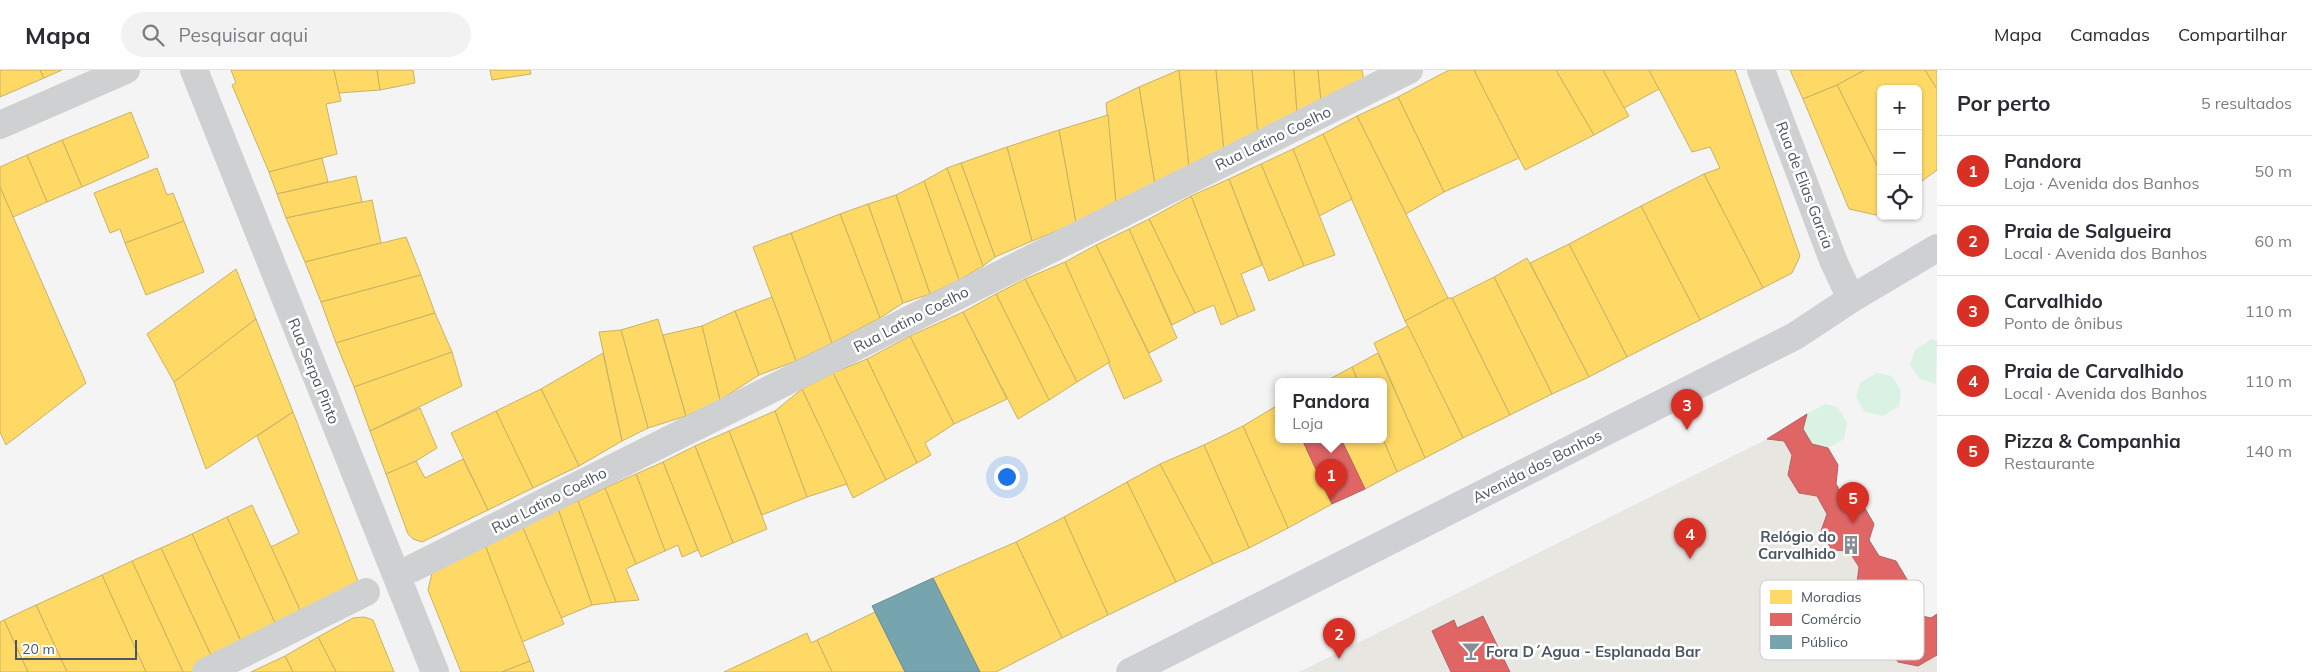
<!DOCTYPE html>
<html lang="pt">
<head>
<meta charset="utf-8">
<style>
	:root { --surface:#fff; --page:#f2f2f3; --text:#2b2b33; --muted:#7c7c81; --line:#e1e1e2; --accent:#d93025 }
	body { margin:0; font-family:Mulish,sans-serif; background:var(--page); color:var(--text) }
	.controls { position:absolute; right:15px; top:15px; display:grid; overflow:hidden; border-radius:8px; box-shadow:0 1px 4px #0004 }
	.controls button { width:45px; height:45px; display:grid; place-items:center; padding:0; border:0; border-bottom:1px solid var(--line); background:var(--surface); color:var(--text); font:25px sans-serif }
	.scale { position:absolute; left:15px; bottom:12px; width:122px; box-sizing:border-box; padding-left:5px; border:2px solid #4a5661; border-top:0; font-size:14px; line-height:18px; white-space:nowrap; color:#4a5661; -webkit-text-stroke:4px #fff; paint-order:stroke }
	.you { position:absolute; left:1006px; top:406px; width:18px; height:18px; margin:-12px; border:4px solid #fff; border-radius:50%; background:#1a73e8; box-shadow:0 0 0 8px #1a73e833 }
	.badge { display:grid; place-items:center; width:32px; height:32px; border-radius:50%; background:var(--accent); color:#fff; font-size:16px; font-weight:700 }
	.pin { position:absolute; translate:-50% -41px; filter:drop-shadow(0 1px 2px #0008) }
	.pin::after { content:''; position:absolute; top:26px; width:18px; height:15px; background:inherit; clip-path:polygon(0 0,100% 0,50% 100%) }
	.popup { position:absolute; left:1275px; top:308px; width:112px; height:65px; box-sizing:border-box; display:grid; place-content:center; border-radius:8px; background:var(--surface); filter:drop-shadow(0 1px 4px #0005); font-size:16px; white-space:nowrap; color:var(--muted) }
	.popup b { font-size:19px; color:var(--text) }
	.popup::after { content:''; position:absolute; left:50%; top:100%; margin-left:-10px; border:10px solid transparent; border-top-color:var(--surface) }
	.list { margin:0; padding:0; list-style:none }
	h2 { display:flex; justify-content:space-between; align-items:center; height:65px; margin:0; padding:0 20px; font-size:21px }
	h2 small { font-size:16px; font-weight:400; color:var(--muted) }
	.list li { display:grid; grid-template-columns:32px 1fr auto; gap:15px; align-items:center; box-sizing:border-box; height:70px; padding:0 20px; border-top:1px solid var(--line) }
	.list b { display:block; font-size:19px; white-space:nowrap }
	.list p { margin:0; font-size:16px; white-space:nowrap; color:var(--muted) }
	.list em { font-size:16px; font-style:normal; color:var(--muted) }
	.icon { flex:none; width:28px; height:28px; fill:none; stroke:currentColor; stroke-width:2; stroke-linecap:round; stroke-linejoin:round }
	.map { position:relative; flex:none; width:1937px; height:602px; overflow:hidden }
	header { display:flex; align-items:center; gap:30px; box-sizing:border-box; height:70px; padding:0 25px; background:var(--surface); border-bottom:1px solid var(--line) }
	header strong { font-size:24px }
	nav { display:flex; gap:28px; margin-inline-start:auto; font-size:18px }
	.search { width:350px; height:45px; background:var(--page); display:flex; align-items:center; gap:12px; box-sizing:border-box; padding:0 18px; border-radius:28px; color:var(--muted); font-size:19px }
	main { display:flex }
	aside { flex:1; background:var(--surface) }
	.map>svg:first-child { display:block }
	.green { fill:#d9f2e3 }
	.sand { fill:#e7e6e1 }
	.homes { fill:#ffd966; stroke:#c9b264 }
	.shops { fill:#e06666; stroke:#b36164 }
	.public { fill:#76a5af; stroke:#698d98 }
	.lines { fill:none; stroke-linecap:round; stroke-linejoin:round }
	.pedestrian { stroke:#ced0d2; stroke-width:28 }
	.minor { stroke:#ced0d2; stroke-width:28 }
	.secondary { stroke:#ced0d4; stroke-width:28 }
	.labels { text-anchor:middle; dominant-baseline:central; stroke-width:5; stroke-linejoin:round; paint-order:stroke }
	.street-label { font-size:15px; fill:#4a5661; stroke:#fff }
	.poi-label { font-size:15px; font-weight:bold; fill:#4a5661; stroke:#fff; text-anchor:end }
	.key { fill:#fff; stroke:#c9ccd0; stroke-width:1 }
	.key-label { font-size:14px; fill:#4a5661 }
</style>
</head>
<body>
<header>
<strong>Mapa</strong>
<div class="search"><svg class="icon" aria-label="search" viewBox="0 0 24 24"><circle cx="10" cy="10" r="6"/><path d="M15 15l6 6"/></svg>Pesquisar aqui</div>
<nav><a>Mapa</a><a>Camadas</a><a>Compartilhar</a></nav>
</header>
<main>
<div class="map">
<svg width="1937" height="602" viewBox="0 0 1937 602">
	<rect width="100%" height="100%" fill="#f4f4f4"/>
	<g class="green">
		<path d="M1932,269L1937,271L1936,314L1920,309L1910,295L1915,280Z"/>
		<path d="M1877,303L1892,306L1901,321L1899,336L1883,346L1865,342L1856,327L1860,313Z"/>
		<path d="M1825,334L1838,337L1847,353L1844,369L1828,378L1812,374L1803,359L1807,344Z"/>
	</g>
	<path class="sand" d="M1767,369L1784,371L1792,385L1788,405L1799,423L1817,426L1827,444L1821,461L1832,480L1849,481L1895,557L1888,575L1898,592L1918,596L1937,585V602H1299Z"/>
	<g class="homes">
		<path d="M0,0H40L44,8L0,27Z"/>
		<path d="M40,0H62L44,8Z"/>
		<path d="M231,0H334L341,31L326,34L337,84L269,102L232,15L236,13Z"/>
		<path d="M334,0H377L380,20L339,23Z"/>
		<path d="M377,0H413L415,13L380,20Z"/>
		<path d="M490,0H530L531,4L492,10Z"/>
		<path d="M1179,0H1216L1224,80L1189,99Z"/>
		<path d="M1179,0L1189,99L1155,115L1139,17Z"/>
		<path d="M1216,0H1252L1258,65L1224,80Z"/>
		<path d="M1252,0H1294L1297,43L1258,65Z"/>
		<path d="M1294,0H1318L1321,31L1297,43Z"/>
		<path d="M1318,0H1362L1364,11L1321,31Z"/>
		<path d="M1449,0H1474L1519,88L1444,122L1398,27Z"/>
		<path d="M1474,0H1556L1594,65L1525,100Z"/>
		<path d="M1556,0H1603L1629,46L1594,65Z"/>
		<path d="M1603,0H1649L1659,19L1624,38Z"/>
		<path d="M1649,0H1735L1800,186L1792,203L1763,218L1704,104L1720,98L1710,77L1692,82Z"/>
		<path d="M1790,0H1865L1837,15L1803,29Z"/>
		<path d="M1865,0H1925L1937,19V100L1918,114V19H1881V103L1837,15Z"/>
		<path d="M1925,0H1937V19Z"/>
		<path d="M1837,15L1881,103V141L1876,145L1849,139L1803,29Z"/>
		<path d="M1139,17L1155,115L1116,134L1106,33Z"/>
		<path d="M1398,27L1444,122L1406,144L1357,46Z"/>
		<path d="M131,42L149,87L82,117L62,70Z"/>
		<path d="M1108,45L1116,134L1076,153L1059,60Z"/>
		<path d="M1357,46L1448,228L1405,251L1323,64Z"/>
		<path d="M1059,60L1076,153L1032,171L1007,77Z"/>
		<path d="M1323,64L1352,129L1319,146L1293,79Z"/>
		<path d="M62,70L82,117L47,132L27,85Z"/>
		<path d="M1007,77L1032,171L995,187L961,93Z"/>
		<path d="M1293,79L1335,185L1304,196L1261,94Z"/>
		<path d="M27,85L47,132L13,147L0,117V97Z"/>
		<path d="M322,88L328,112L277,124L269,102Z"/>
		<path d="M961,93L995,187L983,196L947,98Z"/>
		<path d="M1261,94L1304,196L1269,211L1229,109Z"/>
		<path d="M157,98L167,125L173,123L184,151L125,173L120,159L110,163L94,123Z"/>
		<path d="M947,98L983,196L959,210L924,111Z"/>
		<path d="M1704,104L1763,218L1700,250L1641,136Z"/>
		<path d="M356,106L362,132L286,148L277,124Z"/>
		<path d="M1229,109L1262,195L1241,204L1255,240L1238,247L1191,126Z"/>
		<path d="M924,111L959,210L930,224L896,125Z"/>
		<path d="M0,117L86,313L6,375L0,362Z"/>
		<path d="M896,125L930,224L903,233L868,134Z"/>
		<path d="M1191,126L1238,247L1221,255L1214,235L1195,243L1149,149Z"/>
		<path d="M372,130L381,173L305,192L286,148Z"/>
		<path d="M868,134L903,233L880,248L840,144Z"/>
		<path d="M1641,136L1700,250L1627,287L1569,174Z"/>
		<path d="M840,144L880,248L832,273L791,163Z"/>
		<path d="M1149,149L1195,243L1172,255L1129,159Z"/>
		<path d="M184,151L204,202L146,225L125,173Z"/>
		<path d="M1129,159L1177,268L1149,283L1096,175Z"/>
		<path d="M791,163L832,273L796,291L753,177Z"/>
		<path d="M406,167L421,205L321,232L305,192Z"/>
		<path d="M1569,174L1627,287L1589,307L1530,193Z"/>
		<path d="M1096,175L1162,311L1124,329L1065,192Z"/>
		<path d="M1527,188L1589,307L1552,324L1494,207Z"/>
		<path d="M1065,192L1110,292L1077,312L1025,209Z"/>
		<path d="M236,199L256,249L174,312L147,264Z"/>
		<path d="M421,205L435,243L336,273L321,232Z"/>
		<path d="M1494,207L1552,324L1510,345L1452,228Z"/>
		<path d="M1025,209L1077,312L1049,330L996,224Z"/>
		<path d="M996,224L1049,330L1018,349L963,242Z"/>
		<path d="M772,227L796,291L759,305L735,241Z"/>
		<path d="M1448,228H1452L1510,345L1463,368L1405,251Z"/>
		<path d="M735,241L759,305L720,330L702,256Z"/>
		<path d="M963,242L1007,329L954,354L910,266Z"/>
		<path d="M435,243L452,282L354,317L336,273Z"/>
		<path d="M256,249L293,342L206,399L174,312Z"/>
		<path d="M658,249L686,346L648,358L621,260Z"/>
		<path d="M702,256L720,330L686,346L663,265Z"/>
		<path d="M1408,256L1463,368L1425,388L1374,273Z"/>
		<path d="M621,260L648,358L622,371L599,262Z"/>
		<path d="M910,266L954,354L925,373L931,385L917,393L867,289Z"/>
		<path d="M452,282L462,316L370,361L354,317Z"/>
		<path d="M603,283L622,371L579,396L541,319Z"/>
		<path d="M1378,283L1425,388L1397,402L1383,369L1384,311H1358L1352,297Z"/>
		<path d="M867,289L917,393L886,410L833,303Z"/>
		<path d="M1352,297L1358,311H1326Z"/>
		<path d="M833,303L886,410L853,428L802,319Z"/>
		<path d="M541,319L579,396L533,418L496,341Z"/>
		<path d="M802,319L847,414L807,427L775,341Z"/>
		<path d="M1278,335V369H1302L1332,434L1288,458L1243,356Z"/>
		<path d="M420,338L437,378L416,391L386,404L370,361Z"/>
		<path d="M496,341L533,418L488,440L451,363Z"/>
		<path d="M775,341L807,427L762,445L729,361Z"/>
		<path d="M293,342L361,519L305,551L271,477L299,463L257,366Z"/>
		<path d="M1243,356L1288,458L1249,478L1204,375Z"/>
		<path d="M729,361L767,459L733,473L695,376Z"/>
		<path d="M1341,369H1383L1397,402L1365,419Z"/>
		<path d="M1204,375L1249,478L1213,494L1160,394Z"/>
		<path d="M695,376L733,473L701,487L663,392Z"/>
		<path d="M463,389L488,440L422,472L413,469L408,464L386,404L416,391L425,408Z"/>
		<path d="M663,392L698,480L682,487L678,475L665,481L636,404Z"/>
		<path d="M1160,394L1213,494L1176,512L1127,412Z"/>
		<path d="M636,404L665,481L636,494L605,418Z"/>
		<path d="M1127,412L1176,512L1108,545L1064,447Z"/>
		<path d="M605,418L636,494L626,499L639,530L616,532L578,431Z"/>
		<path d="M578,431L616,532L592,535L558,439Z"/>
		<path d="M252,435L305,551L280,564L227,447Z"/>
		<path d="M558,439L592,535L561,548L523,458Z"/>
		<path d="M227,447L280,564L245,580L192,464Z"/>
		<path d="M1064,447L1108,545L1062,568L1016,472Z"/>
		<path d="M523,458L564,554L522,572L485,475Z"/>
		<path d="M192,464L245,580L215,594L161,478Z"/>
		<path d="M1016,472L1062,568L996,602H980L933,508Z"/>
		<path d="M485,475L530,591L502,602H461L428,520L432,503Z"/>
		<path d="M161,478L215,594L198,602H183L132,491Z"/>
		<path d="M132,491L183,602H146L102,505Z"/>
		<path d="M102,505L146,602H67L36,535Z"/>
		<path d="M36,535L67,602H28L4,550Z"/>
		<path d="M875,542L905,602H832L817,570Z"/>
		<path d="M364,547L373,550L394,602H336L318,567L353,548Z"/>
		<path d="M4,550L28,602H0V552Z"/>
		<path d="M807,563L811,573L817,570L832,602H724Z"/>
		<path d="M318,567L336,602H293L285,586Z"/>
		<path d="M285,586L293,602H251Z"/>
		<path d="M530,591L534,602H502Z"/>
	</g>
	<g class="shops">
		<path d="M1807,344L1803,359L1812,374L1828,378L1838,395L1836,414L1848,434L1863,435L1874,454L1869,470L1879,486L1896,491L1908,511L1903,527L1913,544L1931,548L1937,544V585L1918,596L1898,592L1888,575L1895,557L1884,539L1865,536L1856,521L1859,497L1849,481L1832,480L1821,461L1827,444L1817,426L1799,423L1788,405L1792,385L1784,371L1767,369Z"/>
		<path d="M1302,369H1341L1365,419L1332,434Z"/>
		<path d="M1483,546L1510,602H1451L1432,561L1454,550L1457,558Z"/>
	</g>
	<path class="public" d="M933,508L980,602H905L872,536Z"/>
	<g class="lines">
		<g class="pedestrian">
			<path d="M413,498L1409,0"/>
			<path d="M206,602L366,522"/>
		</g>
		<g class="minor">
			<path d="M194,0L435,602"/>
			<path d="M1761,0L1833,190L1851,229"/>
			<path d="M0,55L126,0"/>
		</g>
		<path class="secondary" d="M1130,602L1795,266L1851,229L1937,178"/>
	</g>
	<defs>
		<g id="building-bare" transform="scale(1.5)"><path d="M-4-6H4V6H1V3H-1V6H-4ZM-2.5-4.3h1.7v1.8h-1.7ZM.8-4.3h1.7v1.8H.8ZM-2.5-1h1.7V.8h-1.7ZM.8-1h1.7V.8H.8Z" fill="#868d94" stroke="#fff" stroke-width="2.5" paint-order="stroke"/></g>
		<g id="bar-bare" transform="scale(1.5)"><path d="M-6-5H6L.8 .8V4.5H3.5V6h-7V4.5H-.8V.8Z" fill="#868d94" stroke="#fff" stroke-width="2.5" paint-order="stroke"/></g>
	</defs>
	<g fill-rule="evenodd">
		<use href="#building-bare" x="1851" y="475"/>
		<use href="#bar-bare" x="1471" y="581"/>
	</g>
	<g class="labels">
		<g class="street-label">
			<text transform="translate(1273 68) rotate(-26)">Rua Latino Coelho</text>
			<text transform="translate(1805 115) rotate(69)">Rua de Elias Garcia</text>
			<text transform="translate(911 249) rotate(-27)">Rua Latino Coelho</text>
			<text transform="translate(314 301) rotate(68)">Rua Serpa Pinto</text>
			<text transform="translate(1537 396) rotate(-27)">Avenida dos Banhos</text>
			<text transform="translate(549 430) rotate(-27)">Rua Latino Coelho</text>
		</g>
		<g class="poi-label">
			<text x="1836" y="466">Relógio do<tspan x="1836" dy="17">Carvalhido</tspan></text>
			<text x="1486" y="581" text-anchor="start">Fora D´Agua - Esplanada Bar</text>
		</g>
	</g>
	<rect x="1760" y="510" width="164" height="80" rx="8" class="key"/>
	<rect x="1770" y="520" width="22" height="14" fill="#ffd966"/>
	<rect x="1770" y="543" width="22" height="13" fill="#e06666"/>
	<rect x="1770" y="565" width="22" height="14" fill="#76a5af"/>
	<g class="key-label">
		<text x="1801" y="532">Moradias</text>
		<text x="1801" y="554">Comércio</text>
		<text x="1801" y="577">Público</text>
	</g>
</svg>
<div class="controls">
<button>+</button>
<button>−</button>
<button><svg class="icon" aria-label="locate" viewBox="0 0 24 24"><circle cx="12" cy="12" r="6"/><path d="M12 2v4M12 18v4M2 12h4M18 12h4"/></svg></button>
</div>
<div class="scale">20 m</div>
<div class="you"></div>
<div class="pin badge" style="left:1331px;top:430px">1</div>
<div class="popup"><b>Pandora</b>Loja</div>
<div class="pin badge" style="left:1339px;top:589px">2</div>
<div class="pin badge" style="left:1687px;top:360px">3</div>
<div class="pin badge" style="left:1690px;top:489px">4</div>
<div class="pin badge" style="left:1853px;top:453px">5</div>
</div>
<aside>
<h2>Por perto<small>5 resultados</small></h2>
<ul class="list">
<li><span class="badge">1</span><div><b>Pandora</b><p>Loja · Avenida dos Banhos</p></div><em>50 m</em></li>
<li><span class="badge">2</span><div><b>Praia de Salgueira</b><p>Local · Avenida dos Banhos</p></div><em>60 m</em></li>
<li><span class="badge">3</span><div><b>Carvalhido</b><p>Ponto de ônibus</p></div><em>110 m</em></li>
<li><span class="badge">4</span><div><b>Praia de Carvalhido</b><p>Local · Avenida dos Banhos</p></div><em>110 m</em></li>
<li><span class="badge">5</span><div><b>Pizza &amp; Companhia</b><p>Restaurante</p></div><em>140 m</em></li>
</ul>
</aside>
</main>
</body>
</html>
